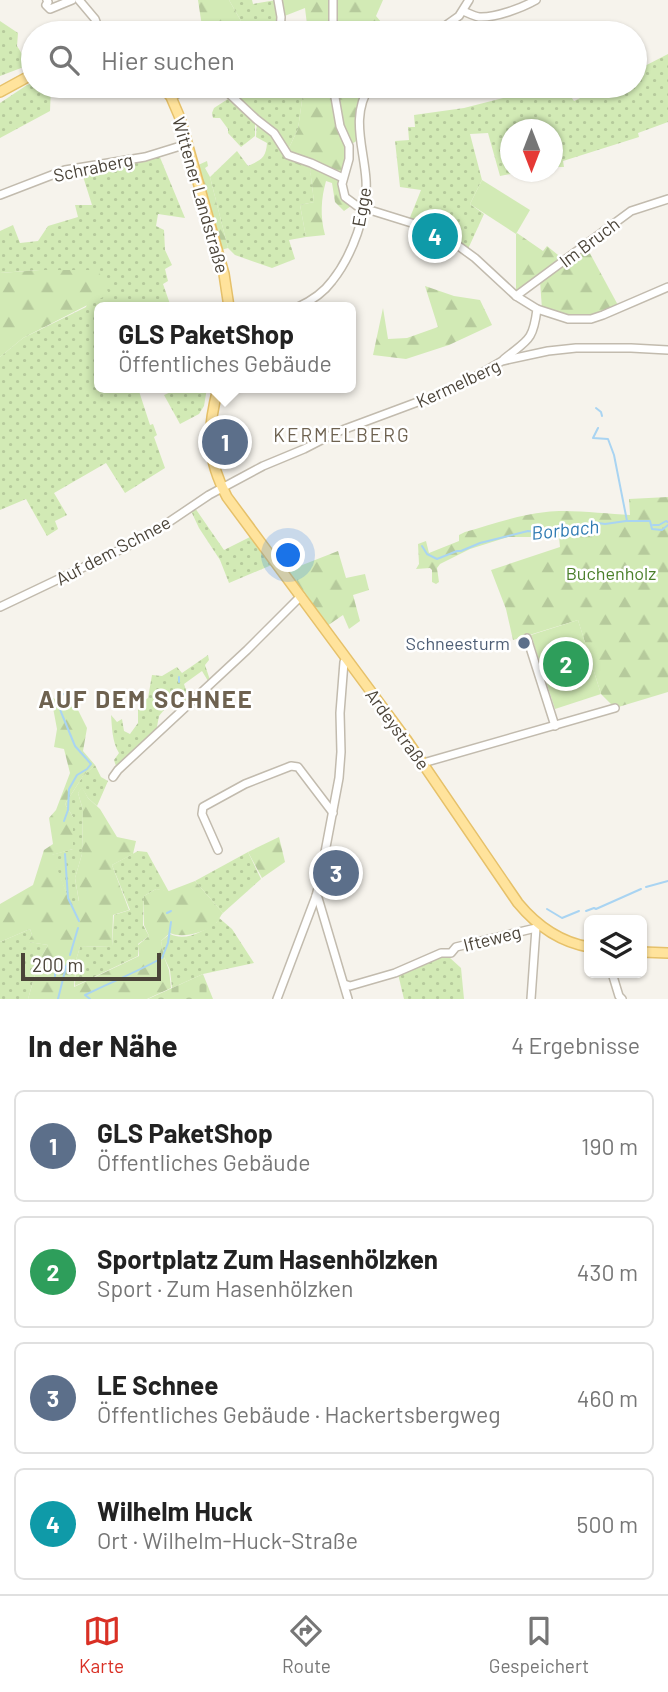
<!DOCTYPE html>
<html lang="de">
<head>
<meta charset="utf-8">
<style>
	:root { --surface:#fff; --page:#f2f2f2; --text:#222; --muted:#767676; --line:#e0e0e0; --accent:#d93025 }
	body { margin:0; font-family:Barlow,sans-serif; background:var(--page); color:var(--text) }
	.controls { position:absolute; right:21px; bottom:21px; display:grid; overflow:hidden; border-radius:10px; box-shadow:0 2px 5px #0004 }
	.controls button { width:63px; height:63px; display:grid; place-items:center; padding:0; border:0; border-bottom:2px solid var(--line); background:var(--surface); color:var(--text); font:35px sans-serif }
	.compass { position:absolute; left:500px; top:119px; width:63px; height:63px; border-radius:50%; background:var(--surface); box-shadow:0 2px 5px #0004; rotate:180deg }
	.scale { position:absolute; left:21px; bottom:18px; width:140px; box-sizing:border-box; padding-left:7px; border:4px solid #4b4439; border-top:0; font-size:19px; line-height:24px; white-space:nowrap; color:#4b4439; -webkit-text-stroke:5px #fff; paint-order:stroke }
	.you { position:absolute; left:289px; top:556px; width:24px; height:24px; margin:-18px; border:5px solid #fff; border-radius:50%; background:#1a73e8; box-shadow:0 0 0 10px #1a73e833 }
	.badge { display:grid; place-items:center; width:46px; height:46px; border-radius:50%; background:var(--accent); color:#fff; font-size:23px; font-weight:700 }
	.pin { position:absolute; translate:-50% -50%; border:4px solid #fff; box-shadow:0 2px 7px #0006 }
	.popup { position:absolute; left:94px; top:302px; width:262px; height:91px; box-sizing:border-box; display:grid; place-content:center; border-radius:10px; background:var(--surface); filter:drop-shadow(0 2px 5px #0005); font-size:23px; white-space:nowrap; color:var(--muted) }
	.popup b { font-size:26px; color:var(--text) }
	.popup::after { content:''; position:absolute; left:50%; top:100%; margin-left:-14px; border:14px solid transparent; border-top-color:var(--surface) }
	.list { margin:0; padding:0; list-style:none }
	h2 { display:flex; justify-content:space-between; align-items:center; height:91px; margin:0; padding:0 28px; font-size:30px }
	h2 small { font-size:23px; font-weight:400; color:var(--muted) }
	.list li { display:grid; grid-template-columns:46px 1fr auto; gap:21px; align-items:center; box-sizing:border-box; height:112px; margin:0 14px 14px; padding:0 14px; border:2px solid var(--line); border-radius:10px }
	.list b { display:block; font-size:26px; white-space:nowrap }
	.list p { margin:0; font-size:23px; white-space:nowrap; color:var(--muted) }
	.list em { font-size:23px; font-style:normal; color:var(--muted) }
	.icon { flex:none; width:38px; height:38px; fill:none; stroke:currentColor; stroke-width:2; stroke-linecap:round; stroke-linejoin:round }
	.map { position:relative; flex:none; width:668px; height:999px; overflow:hidden }
	.search { position:absolute; background:var(--surface); box-shadow:0 2px 5px #0004; left:21px; right:21px; top:21px; height:77px; display:flex; align-items:center; gap:18px; box-sizing:border-box; padding:0 24px; border-radius:38px; color:var(--muted); font-size:26px }
	.sheet { height:595px; background:var(--surface) }
	nav { display:flex; justify-content:space-around; align-items:center; box-sizing:border-box; height:98px; border-top:2px solid var(--line); background:var(--surface); font-size:19px; color:var(--muted) }
	nav a { display:grid; justify-items:center; gap:4px }
	nav .on { color:var(--accent) }
	.map>svg:first-child { display:block }
	.grass { fill:url(#grass-dots) }
	.forest { fill:url(#forest-firs) }
	.cemetery { fill:url(#cemetery-stones) }
	.garden { fill:#d2eab5 }
	.lines { fill:none; stroke-linecap:round; stroke-linejoin:round }
	.stream { stroke:#a9d4f2; stroke-width:2 }
	.minor-casing { stroke:#c2bbae; stroke-width:10 }
	.major-casing { stroke:#e6c16a; stroke-width:12 }
	.minor { stroke:#fff; stroke-width:7 }
	.major { stroke:#ffe39c; stroke-width:9 }
	.service-dot { fill:#5c6f8a; stroke:#fff; stroke-width:2.5 }
	.labels { text-anchor:middle; dominant-baseline:central; stroke-width:5; stroke-linejoin:round; paint-order:stroke }
	.street-label { font-size:18px; fill:#4b4439; stroke:#fff }
	.park-label { font-size:18px; fill:#4a7f2a; stroke:#fff }
	.service-label { font-size:18px; fill:#4e5e75; stroke:#fff; text-anchor:end }
	.neighbourhood-label { font-size:19px; letter-spacing:2px; fill:#6e6250; stroke:#fff }
	.water-label { font-size:19px; font-style:italic; fill:#2e7ab2; stroke:#fff }
	.district-label { font-size:24px; font-weight:bold; letter-spacing:2px; fill:#6e6250; stroke:#fff }
</style>
</head>
<body>
<div class="map">
<svg width="668" height="999" viewBox="0 0 668 999">
	<defs>
		<pattern id="grass-dots" width="8" height="8" patternUnits="userSpaceOnUse" patternTransform="scale(1.75)"><rect width="8" height="8" fill="#d2eab5"/><path d="M2 2h.1M6 6h.1" fill="none" stroke="#b6ca9c" stroke-width="1.8" stroke-linecap="round"/></pattern>
		<pattern id="forest-firs" width="22" height="20" patternUnits="userSpaceOnUse" patternTransform="scale(1.75)"><rect width="22" height="20" fill="#d2eab5"/><path d="M5 1l3.5 6h-7zM16 11l3.5 6h-7z" fill="#b6ca9c"/></pattern>
		<pattern id="cemetery-stones" width="16" height="16" patternUnits="userSpaceOnUse" patternTransform="scale(1.75)"><rect width="16" height="16" fill="#d2eab5"/><path d="M2 7V4a2 2 0 0 1 4 0v3zM10 15v-3a2 2 0 0 1 4 0v3z" fill="#b6ca9c"/></pattern>
	</defs>
	<rect width="100%" height="100%" fill="#f6f3ec"/>
	<g class="grass">
		<path d="M229,0H252L253,4L276,0L279,33H237L241,21Z"/>
		<path d="M0,21L18,33L17,46L29,65L0,76Z"/>
		<path d="M668,54V122L638,133L639,137L563,161L564,167H553L552,130H510V172H521L500,176L488,133L470,134L482,180L470,204L484,214L468,249L409,220L421,190L400,187L395,141L409,140L408,127H415L414,115L464,108L550,86H564L574,101L605,86H635V71Z"/>
		<path d="M33,83V86H51L50,111L0,138V103L27,85Z"/>
		<path d="M224,86H272L275,88L291,90V86H304L298,129L287,152L274,132Z"/>
		<path d="M231,97L255,120V136L241,147L228,133V129L220,118H213L212,113L214,108Z"/>
		<path d="M257,121L272,134L285,153L310,168L314,202L300,205L306,237L289,240L295,259L272,268L235,255L228,248L210,177L237,151L248,166C261,160 266,158 267,143L256,137Z"/>
		<path d="M159,155L185,218L158,214L156,226L164,230L165,250L172,265L165,269L168,281L163,284L171,307H99V388H138L150,425L153,424L157,435L154,437L165,468L125,493L106,463L54,493L67,515L55,521L58,529L47,536L26,499L0,510V357L23,338L86,307L98,270H40L0,273V231L13,225L20,243L38,241L48,226L78,217L75,205H92L81,170Z"/>
		<path d="M180,388H207L204,406L199,414L180,424L164,395Z"/>
		<path d="M195,508L224,550L252,536L274,564L229,583L220,560L199,528L191,511Z"/>
		<path d="M208,655L209,660L205,665L210,680L208,681L202,671L184,684L190,702L185,706L178,693L159,716L156,732L117,769L114,760L119,753C112,742 112,727 111,715L117,722L122,719L124,731L130,734L138,723V705L148,698L152,675L162,676L177,667L182,673Z"/>
		<path d="M95,765L101,777L108,781L97,806L88,798L82,788L78,793L83,810L82,854L75,878L79,902H70L51,855L73,849V817L65,804L83,776Z"/>
		<path d="M138,851L147,852L169,892L156,889L144,896L143,925L149,936L138,944V956L75,986L76,960L80,947L112,946L114,915L130,910L112,865Z"/>
		<path d="M248,852L261,879L223,913L195,881Z"/>
		<path d="M218,917L232,929L254,963L203,974L172,988L170,970L164,957L161,941L170,934C186,942 203,931 217,922Z"/>
		<path d="M30,929L32,935L29,942L48,945L39,961L28,999H0V942Z"/>
		<path d="M440,957H449L461,968L464,999H404L398,974Z"/>
	</g>
	<g class="forest">
		<path d="M198,0H229L241,21L237,33H203Z"/>
		<path d="M279,0H383L376,16L387,29L382,33H308L305,8L282,17Z"/>
		<path d="M304,86H368L358,140L350,145L342,197L351,206L344,211L335,202L332,183L326,181C321,199 320,216 325,235L306,237L300,205L314,202L310,169L294,163L292,155L287,152L298,129Z"/>
		<path d="M207,161L208,166L205,168L210,177L228,248L221,250L196,166Z"/>
		<path d="M517,233L543,251L547,246L563,259L516,293V234Z"/>
		<path d="M586,246L619,307L580,319L542,309L540,281Z"/>
		<path d="M40,270H98L109,294L23,338L0,357V273Z"/>
		<path d="M425,286L454,296L480,300L492,325L449,345L406,359L373,355L383,308L388,339L407,338L438,327Z"/>
		<path d="M668,497V692L615,708L601,694L578,620L513,640L506,609L491,570L560,547L559,537H508L470,549L440,564L437,568L439,582L436,584L432,582V570L430,568L416,569L419,564L418,544L426,541L429,553L459,541V535L465,532C493,524 518,515 546,512C570,509 605,514 630,515L629,499Z"/>
		<path d="M338,551L346,578L365,574L369,590L353,595L360,621L349,629L343,615L327,626L287,571Z"/>
		<path d="M51,697L78,710L87,728L83,751L95,765L83,776L65,804L73,817V849L52,855L70,902L79,901L75,878L82,854L83,810L78,793L82,787L88,798L100,809L117,837L136,841L133,854L112,865L129,910L113,915L112,946L80,947L76,960L74,987L139,956L138,945L149,936L144,925V896L156,889L169,891L195,881L223,913C221,915 219,919 217,922C207,932 183,939 170,933L161,941L164,957L169,970L171,988L147,999H28L39,961L48,945L28,942L32,935L30,929L0,942V904L33,885L44,850L53,844L49,818L56,810L70,773L64,749L54,747L57,729Z"/>
		<path d="M279,837L285,862L262,878L248,852Z"/>
	</g>
	<path class="cemetery" d="M203,974L213,999H148Z"/>
	<g class="garden">
		<path d="M482,180L530,210L516,234L470,204Z"/>
		<path d="M578,620L601,694L555,709L531,635Z"/>
	</g>
	<g class="lines">
		<g class="stream">
			<path d="M596,408L601,412L602,416"/>
			<path d="M598,428L593,438L608,439L614,455L627,521"/>
			<path d="M653,525H659L666,521L668,522"/>
			<path d="M422,546L427,554L437,559L457,551H461L480,543L528,531L549,534L579,526L598,523L605,524L626,521H650L652,529L662,530L668,525"/>
			<path d="M179,677V682"/>
			<path d="M64,821L68,810L69,789L77,775L87,769L91,764L75,746L61,712L57,697L66,693"/>
			<path d="M65,854L68,898L79,921"/>
			<path d="M646,887L668,881"/>
			<path d="M547,909L562,918L579,911"/>
			<path d="M586,911L594,908L596,909L641,889"/>
			<path d="M167,913L171,911"/>
			<path d="M70,955L78,928"/>
			<path d="M55,977V969L66,967L67,964"/>
			<path d="M58,999L66,967"/>
			<path d="M90,999L85,995C111,982 137,972 162,958L168,943L171,922"/>
		</g>
		<g class="minor-casing">
			<g id="minor">
				<path d="M47,0L48,2L46,5L50,9L72,0"/>
				<path d="M79,0L95,19L100,33"/>
				<path d="M278,0L281,17L280,33"/>
				<path d="M333,0V33"/>
				<path d="M463,11C468,13 474,16 479,17C495,18 522,8 536,0"/>
				<path d="M435,33L459,16L469,0"/>
				<path d="M221,86L256,119L274,133L288,155L311,163L343,178"/>
				<path d="M333,86L340,126L349,146V159L342,184L345,197L357,206L418,225L449,239L475,258L516,296L537,309C533,342 527,340 504,359"/>
				<path d="M171,97L185,90L194,91L212,86"/>
				<path d="M0,195L65,170L145,157L187,144"/>
				<path d="M516,296L631,211L668,199"/>
				<path d="M298,307C311,301 324,292 332,281C352,256 368,213 366,180C364,148 350,116 370,86"/>
				<path d="M537,309L568,319H591L603,315L668,287"/>
				<path d="M0,607L128,546L166,524L209,495L263,466L304,449L337,432L458,387L502,361L548,351L576,348H631L668,350"/>
				<path d="M527,638L555,726"/>
				<path d="M423,763L615,708"/>
				<path d="M113,777L118,770L247,650L301,596"/>
				<path d="M218,850L202,814L203,807L245,784L291,766L298,767L333,813"/>
				<path d="M316,896L318,898L348,999"/>
				<path d="M612,973L619,996L622,999"/>
				<path d="M344,984L350,986L395,973L441,953H451L456,947L536,928"/>
				<path d="M277,999L316,896L319,884L339,778L341,752L340,713L344,662L347,660"/>
				<path d="M531,999L536,928L538,925"/>
			</g>
		</g>
		<g class="major-casing">
			<g id="major">
				<path d="M162,86L171,97L180,118L224,274L229,307"/>
				<path d="M0,92L33,74"/>
				<path d="M218,388C207,431 206,457 227,497L406,739L518,903C537,926 560,942 589,947"/>
				<path d="M642,952L668,953"/>
			</g>
		</g>
		<use href="#minor" class="minor"/>
		<use href="#major" class="major"/>
	</g>
	<circle class="service-dot" cx="524" cy="643" r="7"/>
	<g class="labels">
		<g class="street-label">
			<text transform="translate(93 167) rotate(-12)">Schraberg</text>
			<text transform="translate(201 195) rotate(74)">Wittener Landstraße</text>
			<text transform="translate(361 207) rotate(-80)">Egge</text>
			<text transform="translate(589 242) rotate(-37)">Im Bruch</text>
			<text transform="translate(458 383) rotate(-25)">Kermelberg</text>
			<text transform="translate(113 550) rotate(-28)">Auf dem Schnee</text>
			<text transform="translate(398 729) rotate(54)">Ardeystraße</text>
			<text transform="translate(492 938) rotate(-14)">Ifteweg</text>
		</g>
		<g class="park-label">
			<text x="611" y="573">Buchenholz</text>
		</g>
		<g class="service-label">
			<text x="510" y="643">Schneesturm</text>
		</g>
		<g class="neighbourhood-label">
			<text x="342" y="434">KERMELBERG</text>
		</g>
		<g class="water-label">
			<text transform="translate(565 529) rotate(-6)">Borbach</text>
		</g>
		<g class="district-label">
			<text x="146" y="698">AUF DEM SCHNEE</text>
		</g>
	</g>
</svg>
<div class="controls">
<button><svg class="icon" aria-label="layers" viewBox="0 0 24 24"><path d="M12 4l9 5-9 5-9-5zM3 14l9 5 9-5"/></svg></button>
</div>
<svg class="compass" viewBox="-18 -18 36 36"><path d="M0-13l5 13h-10z" fill="#e53935"/><path d="M0 13l5-13h-10z" fill="#767676"/></svg>
<div class="scale">200 m</div>
<div class="you"></div>
<div class="pin badge" style="left:225px;top:442px;background:#5c6f8a">1</div>
<div class="popup"><b>GLS PaketShop</b>Öffentliches Gebäude</div>
<div class="pin badge" style="left:566px;top:664px;background:#2e9e5b">2</div>
<div class="pin badge" style="left:336px;top:873px;background:#5c6f8a">3</div>
<div class="pin badge" style="left:435px;top:236px;background:#0f9aa8">4</div>
<div class="search"><svg class="icon" aria-label="search" viewBox="0 0 24 24"><circle cx="10" cy="10" r="6"/><path d="M15 15l6 6"/></svg>Hier suchen</div>
</div>
<section class="sheet">
<h2>In der Nähe<small>4 Ergebnisse</small></h2>
<ul class="list">
<li><span class="badge" style="background:#5c6f8a">1</span><div><b>GLS PaketShop</b><p>Öffentliches Gebäude</p></div><em>190 m</em></li>
<li><span class="badge" style="background:#2e9e5b">2</span><div><b>Sportplatz Zum Hasenhölzken</b><p>Sport · Zum Hasenhölzken</p></div><em>430 m</em></li>
<li><span class="badge" style="background:#5c6f8a">3</span><div><b>LE Schnee</b><p>Öffentliches Gebäude · Hackertsbergweg</p></div><em>460 m</em></li>
<li><span class="badge" style="background:#0f9aa8">4</span><div><b>Wilhelm Huck</b><p>Ort · Wilhelm-Huck-Straße</p></div><em>500 m</em></li>
</ul>
</section>
<nav>
<a class="on"><svg class="icon" aria-label="map" viewBox="0 0 24 24"><path d="M3 6l6-2 6 2 6-2v14l-6 2-6-2-6 2zM9 4v14M15 6v14"/></svg>Karte</a>
<a><svg class="icon" aria-label="directions" viewBox="0 0 24 24"><path d="M12 3l9 9-9 9-9-9zM9 14v-3h6M13 9l2 2-2 2"/></svg>Route</a>
<a><svg class="icon" aria-label="saved" viewBox="0 0 24 24"><path d="M7 4h10v16l-5-4-5 4z"/></svg>Gespeichert</a>
</nav>
</body>
</html>
